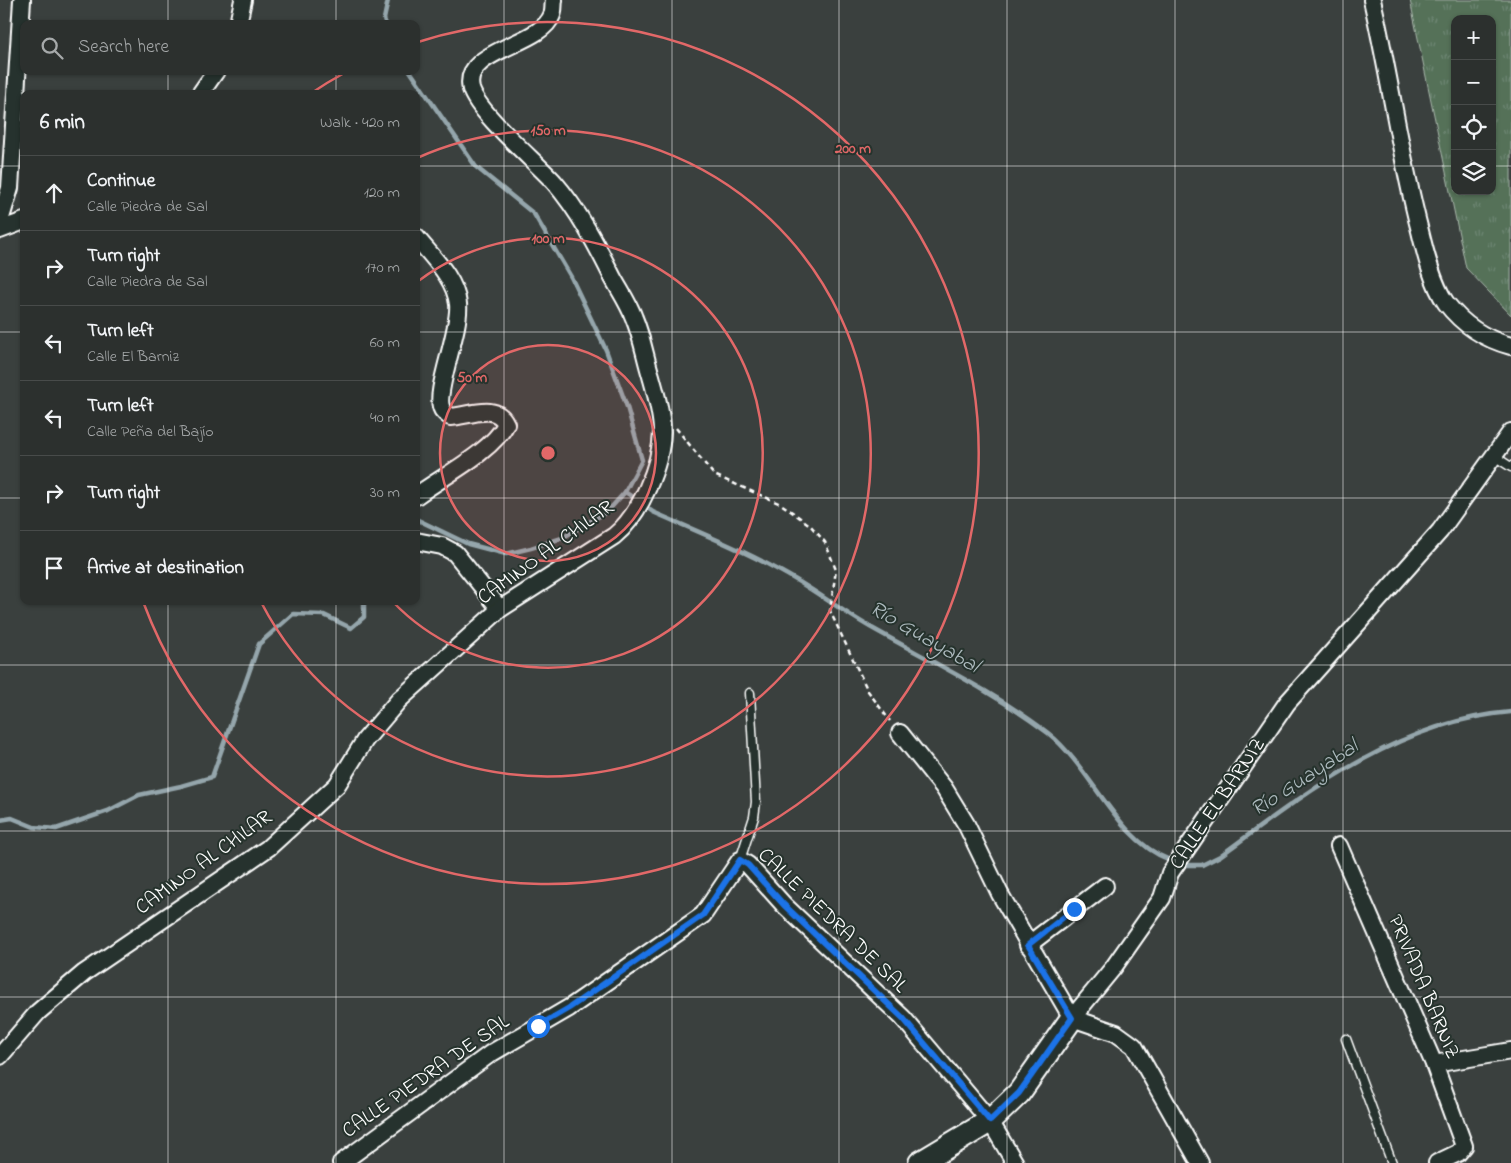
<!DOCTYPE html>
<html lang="en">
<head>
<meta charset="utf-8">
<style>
	:root { --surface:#2c302e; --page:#383c3a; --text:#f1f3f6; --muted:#a6a9aa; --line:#484b4a }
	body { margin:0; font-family:"Indie Flower",sans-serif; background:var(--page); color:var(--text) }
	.controls { position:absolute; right:15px; top:15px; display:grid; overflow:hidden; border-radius:10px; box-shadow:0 1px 4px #0004 }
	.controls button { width:45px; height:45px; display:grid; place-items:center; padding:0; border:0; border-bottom:1px solid var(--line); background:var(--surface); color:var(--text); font:25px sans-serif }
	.stop { position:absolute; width:15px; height:15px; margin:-11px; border:4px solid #1a73e8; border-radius:50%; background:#fff }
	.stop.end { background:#1a73e8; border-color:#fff; box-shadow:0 1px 5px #0008 }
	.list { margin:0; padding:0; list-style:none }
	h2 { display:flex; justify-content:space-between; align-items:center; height:65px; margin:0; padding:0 20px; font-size:21px }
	h2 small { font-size:16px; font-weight:400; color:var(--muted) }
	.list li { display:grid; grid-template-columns:32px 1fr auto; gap:15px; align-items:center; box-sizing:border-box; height:75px; padding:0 20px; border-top:1px solid var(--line) }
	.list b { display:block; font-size:19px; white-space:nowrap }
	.list p { margin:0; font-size:16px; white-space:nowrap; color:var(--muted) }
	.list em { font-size:16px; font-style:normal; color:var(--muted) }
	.icon { flex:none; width:28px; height:28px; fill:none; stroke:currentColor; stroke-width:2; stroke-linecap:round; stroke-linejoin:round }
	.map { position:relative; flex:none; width:1511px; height:1163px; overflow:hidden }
	.search { position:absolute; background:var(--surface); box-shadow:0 1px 4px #0004; left:20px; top:20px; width:400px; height:55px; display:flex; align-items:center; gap:12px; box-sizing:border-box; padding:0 18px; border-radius:10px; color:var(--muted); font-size:19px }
	.panel { position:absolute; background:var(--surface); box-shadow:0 1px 4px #0004; left:20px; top:90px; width:400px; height:515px; border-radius:10px }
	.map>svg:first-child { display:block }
	.grass { fill:url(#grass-tufts); stroke:#aab8ac; fill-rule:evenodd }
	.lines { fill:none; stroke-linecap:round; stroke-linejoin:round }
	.stream { stroke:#95a6ac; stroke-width:4.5 }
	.lane-casing { stroke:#fff; stroke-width:11 }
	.street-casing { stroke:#fff; stroke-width:20 }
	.secondary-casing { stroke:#fff; stroke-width:26 }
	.path { stroke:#fff; stroke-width:2.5; stroke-dasharray:5 4; stroke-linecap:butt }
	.lane { stroke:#26332d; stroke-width:8 }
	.street { stroke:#26332d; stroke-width:16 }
	.secondary { stroke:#26332d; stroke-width:22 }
	.route { stroke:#1a73e8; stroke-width:6 }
	.grid { fill:none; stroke:#fff; stroke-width:1; stroke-opacity:0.55 }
	.ring { fill:none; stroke:#e26868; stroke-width:2.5 }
	.labels { text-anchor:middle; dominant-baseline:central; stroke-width:4; stroke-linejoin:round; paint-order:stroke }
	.street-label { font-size:21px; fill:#fff; stroke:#26332d }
	.water-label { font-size:22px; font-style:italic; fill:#afbcc0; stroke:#26332d }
	.centre { fill:#e26868; stroke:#26332d; stroke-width:2.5 }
	.ring-label { font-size:15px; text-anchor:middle; font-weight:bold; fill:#e26868; stroke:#26332d; stroke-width:4; stroke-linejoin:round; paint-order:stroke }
</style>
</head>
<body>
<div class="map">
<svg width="1511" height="1163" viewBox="0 0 1511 1163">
	<defs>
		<pattern id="grass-tufts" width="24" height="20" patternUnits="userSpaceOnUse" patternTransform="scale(1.25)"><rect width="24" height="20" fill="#547159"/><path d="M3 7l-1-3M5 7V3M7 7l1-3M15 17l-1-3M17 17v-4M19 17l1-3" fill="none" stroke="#6e8672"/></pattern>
	</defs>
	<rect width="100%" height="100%" fill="#3a403e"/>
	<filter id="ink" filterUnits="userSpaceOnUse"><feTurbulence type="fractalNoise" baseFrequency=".02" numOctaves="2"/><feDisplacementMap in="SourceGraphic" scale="10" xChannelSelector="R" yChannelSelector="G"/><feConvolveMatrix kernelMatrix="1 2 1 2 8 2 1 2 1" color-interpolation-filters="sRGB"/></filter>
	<g filter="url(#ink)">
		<path class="grass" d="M1410,0H1511V315L1466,268ZM1455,19H1492V191H1455Z"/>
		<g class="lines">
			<g class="stream">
				<path d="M386,24L384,19L388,0"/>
				<path d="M410,71L476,167L534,214L571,277L606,350L627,407L642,460L625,492L608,511L562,538L531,548L506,554L468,544L416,519"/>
				<path d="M625,492L637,500"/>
				<path d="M643,505L653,512C701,533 751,553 796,580C821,595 844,612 870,627C930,661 993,691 1048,733C1092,768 1116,840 1170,860"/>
				<path d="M0,820L12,818L34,827L56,829L108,811L139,795L181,786L212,777L259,644L293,614L324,615L351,628L364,617V601"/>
				<path d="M1181,865H1202L1220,856C1308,791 1399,721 1511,712"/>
			</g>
			<g class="lane-casing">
				<g id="lane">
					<path d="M1494,456L1511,467"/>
					<path d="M740,860L754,817L756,802L750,693"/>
					<path d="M1346,1039L1392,1163"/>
				</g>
			</g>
			<g class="street-casing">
				<g id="street">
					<path d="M1372,0C1390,77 1400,155 1420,231C1425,252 1433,285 1446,303C1463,325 1484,339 1511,346"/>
					<path d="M238,24L243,0"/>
					<path d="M200,94L216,71"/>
					<path d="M0,221L10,188L22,0"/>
					<path d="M0,230L24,221"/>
					<path d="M416,237C433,258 455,278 458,304C461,330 433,394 442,409C443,412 448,415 450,417C470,416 496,402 506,424C492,452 443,476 416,496"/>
					<path d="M416,541L442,546L455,553L500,609"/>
					<path d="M900,733L944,788L966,824L1000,894L1072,1018"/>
					<path d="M1339,846L1434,1064L1464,1146L1458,1153L1437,1163"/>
					<path d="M1028,945L1105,886"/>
					<path d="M1072,1018L1113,968L1162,898L1170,873L1287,703L1440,531L1511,432"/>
					<path d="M1072,1018L1116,1033L1134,1046L1200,1163"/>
					<path d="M0,1056L38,1012L84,973L268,848L337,785L365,740L399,700L500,609L614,536C640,515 661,465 662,432C662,414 656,394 651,376C645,357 642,337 634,318C629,304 620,291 613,278C596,244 579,211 554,182C535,161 478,113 471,89C461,49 541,46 552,15C554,11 553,5 554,0"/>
					<path d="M1434,1064L1511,1051"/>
					<path d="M341,1163L490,1054L569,1008L703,915L740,860L748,865L784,905L903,1018L990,1121L1015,1163"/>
				</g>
			</g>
			<g class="secondary-casing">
				<path id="secondary" d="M920,1163L990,1121L1019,1093L1072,1018"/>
			</g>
			<path class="path" d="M676,428L714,475L781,504L810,525L825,542L836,570L830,611L868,691L890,721"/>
			<use href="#lane" class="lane"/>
			<use href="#street" class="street"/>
			<use href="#secondary" class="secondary"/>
		</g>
	</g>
	<g class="lines" filter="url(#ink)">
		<path class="route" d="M538,1026L569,1008L703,915L740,860L748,865L784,905L903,1018L990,1121L1019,1093L1072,1018L1028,945L1074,909"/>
	</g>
	<path class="grid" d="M168,0V24M336,0V24M504,0V1163M672,0V1163M839,0V1163M1007,0V1163M1175,0V1163M1343,0V1163M168,71V94M336,71V94M0,166H24M416,166H1455M1492,166H1511M0,332H24M416,332H1511M0,498H24M416,498H1511M168,601V1163M336,601V1163M0,665H1511M0,831H1511M0,997H1511"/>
	<circle cx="548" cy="453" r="108" fill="#e26868" fill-opacity=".12"/>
	<g class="ring">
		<circle cx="548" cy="453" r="108"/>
		<path d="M417 282A215 215 0 1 1 393 602"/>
		<path d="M417 158A323 323 0 1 1 261 602"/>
		<path d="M310 94A431 431 0 0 1 346 72M418 42A431 431 0 1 1 144 604"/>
	</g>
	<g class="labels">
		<g class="street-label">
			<text transform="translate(546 553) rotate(-36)">CAMINO AL CHILAR</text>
			<text transform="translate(1218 804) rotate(-56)">CALLE EL BARNIZ</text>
			<text transform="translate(204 863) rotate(-36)">CAMINO AL CHILAR</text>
			<text transform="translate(832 921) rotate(44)">CALLE PIEDRA DE SAL</text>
			<text transform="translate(1423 987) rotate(67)">PRIVADA BARNIZ</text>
			<text transform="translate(426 1077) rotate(-35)">CALLE PIEDRA DE SAL</text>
		</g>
		<g class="water-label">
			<text transform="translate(924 638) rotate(30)">Río Guayabal</text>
			<text transform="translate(1305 779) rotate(-33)">Río Guayabal</text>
		</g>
	</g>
	<circle cx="548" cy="453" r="8" class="centre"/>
	<g class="ring-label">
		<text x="548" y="135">150 m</text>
		<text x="853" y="153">200 m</text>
		<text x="548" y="243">100 m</text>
		<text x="472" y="382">50 m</text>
	</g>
</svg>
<div class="controls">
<button>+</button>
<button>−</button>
<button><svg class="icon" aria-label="locate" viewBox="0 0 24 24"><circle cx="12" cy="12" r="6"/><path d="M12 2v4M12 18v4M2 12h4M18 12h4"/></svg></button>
<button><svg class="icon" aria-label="layers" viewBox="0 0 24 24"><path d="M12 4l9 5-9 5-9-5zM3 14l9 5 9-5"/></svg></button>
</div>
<div class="stop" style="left:538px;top:1026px"></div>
<div class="stop end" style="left:1074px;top:909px"></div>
<div class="search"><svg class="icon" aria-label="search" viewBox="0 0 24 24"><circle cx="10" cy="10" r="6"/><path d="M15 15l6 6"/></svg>Search here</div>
<section class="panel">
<h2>6 min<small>Walk · 420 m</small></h2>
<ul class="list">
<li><svg class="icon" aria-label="ahead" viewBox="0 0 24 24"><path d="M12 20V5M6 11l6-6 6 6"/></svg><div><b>Continue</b><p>Calle Piedra de Sal</p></div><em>120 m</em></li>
<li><svg class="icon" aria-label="right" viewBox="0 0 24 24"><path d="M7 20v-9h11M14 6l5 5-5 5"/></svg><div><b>Turn right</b><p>Calle Piedra de Sal</p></div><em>170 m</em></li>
<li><svg class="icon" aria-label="left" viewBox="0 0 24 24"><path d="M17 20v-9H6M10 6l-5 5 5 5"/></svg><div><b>Turn left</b><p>Calle El Barniz</p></div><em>60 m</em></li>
<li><svg class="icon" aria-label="left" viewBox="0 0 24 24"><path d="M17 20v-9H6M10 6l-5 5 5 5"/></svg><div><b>Turn left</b><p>Calle Peña del Bajío</p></div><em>40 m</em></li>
<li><svg class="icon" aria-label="right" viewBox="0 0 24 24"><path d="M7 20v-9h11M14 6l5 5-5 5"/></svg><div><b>Turn right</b></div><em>30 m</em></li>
<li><svg class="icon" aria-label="arrive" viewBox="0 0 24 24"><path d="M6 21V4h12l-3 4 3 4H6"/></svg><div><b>Arrive at destination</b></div></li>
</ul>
</section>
</div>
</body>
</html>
